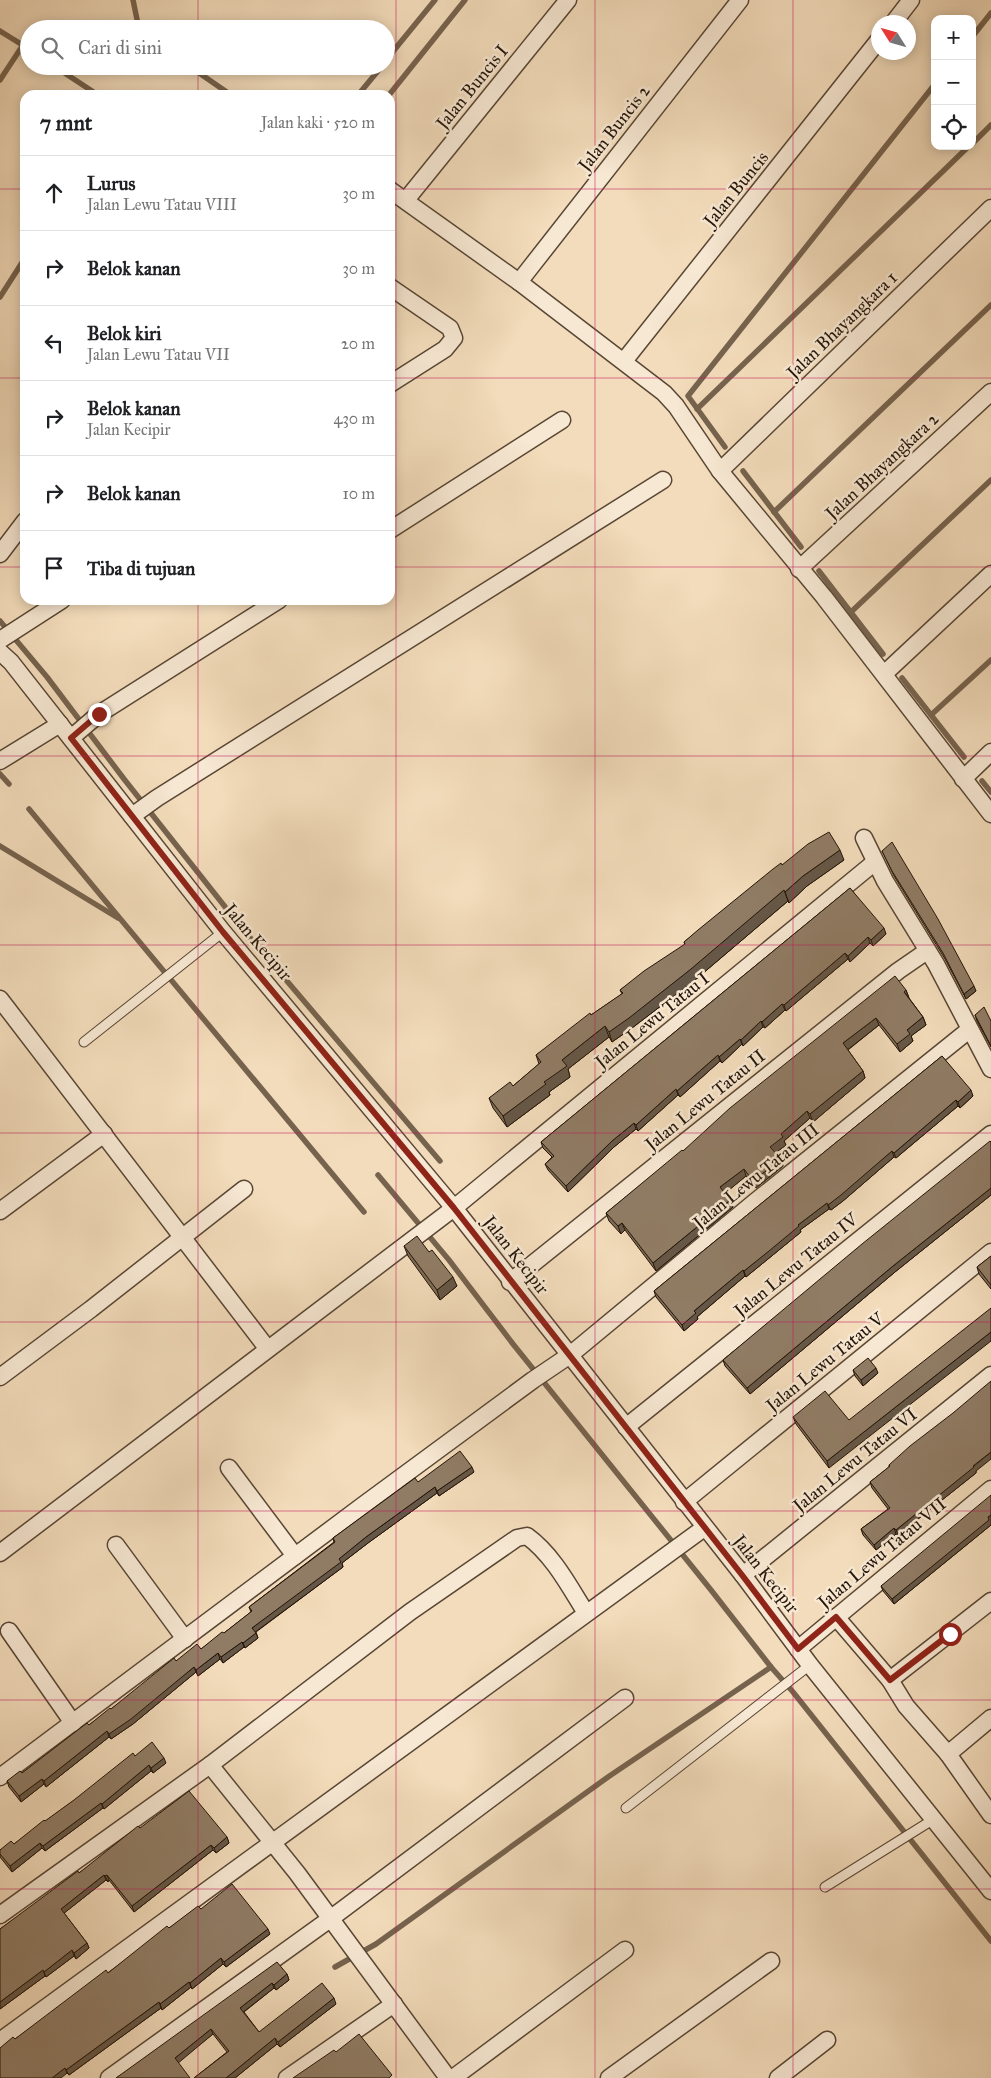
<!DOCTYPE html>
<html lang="id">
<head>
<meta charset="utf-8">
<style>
	:root { --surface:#fff; --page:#f6f6f6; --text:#202124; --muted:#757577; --line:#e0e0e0 }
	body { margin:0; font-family:"IM FELL Great Primer",serif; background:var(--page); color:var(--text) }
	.controls { position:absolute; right:15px; top:15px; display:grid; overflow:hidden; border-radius:10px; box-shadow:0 2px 12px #0003 }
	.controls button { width:45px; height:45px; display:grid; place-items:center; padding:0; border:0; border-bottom:1px solid var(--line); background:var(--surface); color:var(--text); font:25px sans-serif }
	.compass { position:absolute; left:871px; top:15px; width:45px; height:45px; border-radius:50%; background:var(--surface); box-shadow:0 2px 12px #0003; rotate:307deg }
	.stop { position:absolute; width:15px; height:15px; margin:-11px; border:4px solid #8f2418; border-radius:50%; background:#fff }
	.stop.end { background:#8f2418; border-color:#fff; box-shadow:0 1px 5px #0008 }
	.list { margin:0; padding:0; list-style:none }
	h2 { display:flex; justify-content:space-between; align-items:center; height:65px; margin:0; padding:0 20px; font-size:21px }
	h2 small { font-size:16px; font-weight:400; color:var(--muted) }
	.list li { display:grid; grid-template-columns:32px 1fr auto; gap:15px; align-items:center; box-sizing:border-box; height:75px; padding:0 20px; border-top:1px solid var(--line) }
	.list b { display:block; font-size:19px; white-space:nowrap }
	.list p { margin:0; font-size:16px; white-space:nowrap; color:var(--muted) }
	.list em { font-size:16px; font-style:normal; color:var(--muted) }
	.icon { flex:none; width:28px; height:28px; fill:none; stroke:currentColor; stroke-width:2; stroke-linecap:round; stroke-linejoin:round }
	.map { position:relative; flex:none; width:991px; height:2078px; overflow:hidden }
	.search { position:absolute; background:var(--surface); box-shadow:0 2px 12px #0003; left:20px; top:20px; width:375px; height:55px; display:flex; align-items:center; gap:12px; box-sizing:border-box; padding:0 18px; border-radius:28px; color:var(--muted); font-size:19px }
	.panel { position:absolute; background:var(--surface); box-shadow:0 2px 12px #0003; left:20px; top:90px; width:375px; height:515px; border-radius:15px }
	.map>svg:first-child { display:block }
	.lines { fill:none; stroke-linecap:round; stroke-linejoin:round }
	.stream { stroke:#76634e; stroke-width:5.5 }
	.lane-casing { stroke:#584634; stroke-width:11 }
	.street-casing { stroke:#584634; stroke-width:19 }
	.lane { stroke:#f7e8d3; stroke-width:9 }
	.street { stroke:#f7e8d3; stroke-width:16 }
	.wall { fill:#7c6b57; stroke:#241407 }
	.shaded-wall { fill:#655747; stroke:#241407 }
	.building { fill:#907c65; stroke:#241407 }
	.route { stroke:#8f2418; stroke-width:6 }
	.grid { fill:none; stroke:#c2185b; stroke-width:1; stroke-opacity:0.55 }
	.labels { text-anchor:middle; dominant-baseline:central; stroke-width:5; stroke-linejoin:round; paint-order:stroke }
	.street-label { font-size:18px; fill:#241407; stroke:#f7e8d3 }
</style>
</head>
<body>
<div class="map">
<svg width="991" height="2078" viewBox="0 0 991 2078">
	<rect width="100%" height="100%" fill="#f3dcbb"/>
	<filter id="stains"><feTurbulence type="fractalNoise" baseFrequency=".004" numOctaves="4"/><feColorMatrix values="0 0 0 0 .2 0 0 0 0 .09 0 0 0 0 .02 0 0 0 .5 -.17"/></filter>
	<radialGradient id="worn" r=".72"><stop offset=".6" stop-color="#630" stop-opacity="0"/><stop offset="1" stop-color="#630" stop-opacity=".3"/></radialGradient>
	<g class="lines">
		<g class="stream">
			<path d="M133,0L139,29"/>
			<path d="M0,31L29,49"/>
			<path d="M972,37L991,13"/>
			<path d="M386,60L435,0"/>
			<path d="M54,66L98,95"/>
			<path d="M189,66L231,95"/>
			<path d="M0,80L23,45"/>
			<path d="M358,95L382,66"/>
			<path d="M389,95L465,0"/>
			<path d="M972,144L991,125"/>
			<path d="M0,297L25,258"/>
			<path d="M697,409L969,146"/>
			<path d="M725,447L688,396L935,84"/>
			<path d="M743,471L801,547"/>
			<path d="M774,512L991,305"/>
			<path d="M819,571L883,654"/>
			<path d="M851,612L991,480"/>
			<path d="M0,621L47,677L124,779L241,927L440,1161"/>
			<path d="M902,678L964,757"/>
			<path d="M931,715L991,660"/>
			<path d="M0,774L9,784"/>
			<path d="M982,781L991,792"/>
			<path d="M29,809L364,1212"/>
			<path d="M0,846L118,918"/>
			<path d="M771,1667L793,1692L991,1941"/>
			<path d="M335,1967L376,1944L608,1777L771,1667L711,1590L513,1344L449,1260L378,1175"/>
		</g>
		<g class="lane-casing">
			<g id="lane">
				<path d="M84,1042L223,932"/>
				<path d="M626,1808L810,1665"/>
				<path d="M825,1887L934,1819"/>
			</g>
		</g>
		<g class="street-casing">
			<g id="street">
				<path d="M894,22L911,0"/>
				<path d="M390,190L519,282L664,393L676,406L720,471L824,597L991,814"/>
				<path d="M406,200L568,0"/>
				<path d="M519,282L740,0"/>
				<path d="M390,287L450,328L454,338L445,349L390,384"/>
				<path d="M624,361L878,41"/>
				<path d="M720,471L991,208"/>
				<path d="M390,530L562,420"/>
				<path d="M0,554L25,521"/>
				<path d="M799,569L991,392"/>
				<path d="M0,640L62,600"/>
				<path d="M0,652L11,662L223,932L454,1208L743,1575L810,1665L991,1891"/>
				<path d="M884,674L991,574"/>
				<path d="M71,738L99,714L279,600"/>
				<path d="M0,761L60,724"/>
				<path d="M963,779L991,752"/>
				<path d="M132,816L157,798L663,480"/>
				<path d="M864,838L885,881L936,964L991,1069"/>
				<path d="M0,999L267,1348"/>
				<path d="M0,1211L104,1134"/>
				<path d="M510,1282L898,971L927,951"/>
				<path d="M0,1377L91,1309L244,1189"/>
				<path d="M626,1427L991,1134"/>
				<path d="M229,1468L295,1556"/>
				<path d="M684,1502L991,1252"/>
				<path d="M116,1545L185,1639"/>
				<path d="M0,1553L454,1208L875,862"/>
				<path d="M743,1575L991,1375"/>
				<path d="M836,1617L890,1680L906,1706L948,1754L991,1815"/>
				<path d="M9,1631L73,1723"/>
				<path d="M798,1649L991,1489"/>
				<path d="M890,1680L991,1601"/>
				<path d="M948,1754L991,1718"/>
				<path d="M210,1765L410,1612L517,1538L527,1536C553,1555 569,1586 586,1613"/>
				<path d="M0,1777L362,1506L533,1380L570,1355L756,1201L969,1030"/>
				<path d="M0,1915L210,1765L297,1873L448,2078"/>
				<path d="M0,2041L704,1528"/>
				<path d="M109,2078L330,1919L625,1698"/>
				<path d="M287,2078L394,2004"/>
				<path d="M453,2078L625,1950"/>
				<path d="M609,2078L771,1961"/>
				<path d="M778,2078L827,2040"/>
			</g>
		</g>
		<use href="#lane" class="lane"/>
		<use href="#street" class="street"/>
	</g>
	<g class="wall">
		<path d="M882,851L976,991L966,999L945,959L894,876Z"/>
		<path d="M844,860L807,886L789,903L788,901L695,980L632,1028L612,1042L609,1037L568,1069L570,1077L549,1092L550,1095L507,1127L493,1108L489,1098L513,1086L539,1064L536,1055L591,1015L622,994L620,990L685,945L684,942L782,865Z"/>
		<path d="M850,888L886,934L873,946L870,943L850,962L848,959L786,1011L785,1010L765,1028L763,1027L743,1046L742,1044L722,1063L720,1061L680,1097L678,1095L638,1131L636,1129L614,1147L568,1192L548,1170L545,1164L552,1157L543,1148L541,1142Z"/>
		<path d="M906,990L909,998L923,1017L926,1025L911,1036L913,1041L900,1052L879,1025L848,1050L863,1071L865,1078L813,1122L810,1118L784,1141L786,1145L775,1153L781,1159L783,1166L756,1188L746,1176L725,1193L733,1207L656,1271L625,1230L621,1234L609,1221L606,1213L683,1151Z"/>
		<path d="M975,1015L991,1021V1047L977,1021Z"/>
		<path d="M942,1056L973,1096L960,1108L958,1106L896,1158L894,1157L843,1201L831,1210L829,1209L800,1230L801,1232L746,1277L745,1276L697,1317L698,1319L684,1331L656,1297L654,1291Z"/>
		<path d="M991,1142V1195L895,1272L750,1394L725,1366L723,1360Z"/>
		<path d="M404,1246L429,1252L457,1286L440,1300L408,1256Z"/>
		<path d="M991,1256V1289L979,1274L977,1267Z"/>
		<path d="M853,1370L878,1373L863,1386L855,1376Z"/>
		<path d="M793,1417L849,1420L829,1468L796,1424Z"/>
		<path d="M889,1465L976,1471V1473L898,1535L896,1534L876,1550L863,1535L861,1529L888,1509L872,1488L870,1482L889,1467Z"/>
		<path d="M474,1472L439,1496L437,1493L368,1543L342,1563L343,1567L256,1632L258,1638L245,1648L244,1647L223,1663L220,1659L198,1676L196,1672L133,1724L111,1739L109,1737L46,1787L44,1784L21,1802L9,1787L7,1781L22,1773L111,1709L176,1661L201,1649L224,1633L251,1612L249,1607L334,1542L333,1538L418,1482Z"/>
		<path d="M990,1522L991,1525L894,1604L883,1591L881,1586Z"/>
		<path d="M135,1756L166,1763L153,1773L151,1771L104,1809L103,1808L45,1851L42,1848L12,1872L0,1857V1850L14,1844Z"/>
		<path d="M140,1828L227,1837L229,1843L216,1853L213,1850L134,1912L109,1880L108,1882L106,1880L64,1913L87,1943L89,1948L76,1959L74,1956L46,1977L45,1976L0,2009V1929L79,1873Z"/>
		<path d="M201,1909L270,1934L226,1967L223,1964L192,1989L191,1987L162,2010L161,2008L69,2075L67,2073L15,2039L108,1973L169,1928Z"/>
		<path d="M287,1974L289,1980L276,1990L274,1988L244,2012L259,2032L336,2004L280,2047L277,2044L235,2078H194L227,2052L213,2034L178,2062L116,2078Z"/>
	</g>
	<g class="shaded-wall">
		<path d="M840,850L844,860L807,886L789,903L785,892L803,876Z"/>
		<path d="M784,890L788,901L695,980L632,1028L612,1042L609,1032Z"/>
		<path d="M884,928L886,934L873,946L871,940Z"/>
		<path d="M868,937L870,943L850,962L848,956Z"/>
		<path d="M845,953L848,959L786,1011L784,1005Z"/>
		<path d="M974,986L976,991L966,999L964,994Z"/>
		<path d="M906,990L909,998L904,992Z"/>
		<path d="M782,1004L785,1010L765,1028L762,1022Z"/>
		<path d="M923,1017L926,1025L911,1036L913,1041L900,1052L897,1044L907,1030Z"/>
		<path d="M876,1018L879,1025L846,1051L843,1043Z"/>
		<path d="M761,1021L763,1027L743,1046L741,1040Z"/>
		<path d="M605,1026L609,1037L568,1069L570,1077L549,1092L550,1095L507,1127L503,1116L544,1082L562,1060Z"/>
		<path d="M740,1039L742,1044L722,1063L719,1057Z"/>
		<path d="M718,1055L720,1061L680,1097L677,1091Z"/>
		<path d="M863,1071L865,1078L813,1122L810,1114Z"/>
		<path d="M676,1089L678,1095L638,1131L636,1125Z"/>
		<path d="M971,1090L973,1096L960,1108L958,1102Z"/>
		<path d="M956,1100L958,1106L896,1158L894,1153Z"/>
		<path d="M807,1111L810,1118L784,1141L786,1145L773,1155L770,1147L781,1134Z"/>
		<path d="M634,1123L636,1129L614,1147L568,1192L566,1186L612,1141Z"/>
		<path d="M892,1151L894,1157L843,1201L831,1210L828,1205Z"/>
		<path d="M781,1159L783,1166L756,1188L753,1181Z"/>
		<path d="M744,1169L746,1176L723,1195L720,1187Z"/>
		<path d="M991,1188V1195L895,1272L750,1394L747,1388L893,1266Z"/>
		<path d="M730,1200L733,1207L656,1271L653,1263Z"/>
		<path d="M827,1203L829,1209L800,1230L801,1232L746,1277L744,1271L798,1225Z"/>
		<path d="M622,1223L625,1230L621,1234L618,1226Z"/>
		<path d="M743,1270L745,1276L697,1317L698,1319L684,1331L682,1325L694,1311Z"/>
		<path d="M453,1277L457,1286L440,1300L437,1290Z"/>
		<path d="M991,1332V1341L829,1468L827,1461Z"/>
		<path d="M876,1368L878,1373L863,1386L861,1380Z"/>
		<path d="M991,1452V1459L976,1471V1473L898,1535L896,1530Z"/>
		<path d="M472,1467L474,1472L439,1496L437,1491Z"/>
		<path d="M435,1487L437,1493L368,1543L342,1563L343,1567L254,1633L252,1628L366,1537Z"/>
		<path d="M991,1515V1525L894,1604L892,1599Z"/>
		<path d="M894,1528L896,1534L876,1550L874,1545Z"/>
		<path d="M256,1633L258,1638L245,1648L243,1643Z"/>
		<path d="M242,1642L244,1647L223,1663L221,1657Z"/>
		<path d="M218,1653L220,1659L198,1676L196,1670Z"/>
		<path d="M194,1667L196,1672L133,1724L111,1739L109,1734Z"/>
		<path d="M107,1731L109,1737L46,1787L44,1781Z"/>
		<path d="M164,1758L166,1763L153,1773L151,1768Z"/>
		<path d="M149,1765L151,1771L104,1809L102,1804Z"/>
		<path d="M42,1779L44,1784L21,1802L19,1796Z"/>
		<path d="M101,1803L103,1808L45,1851L43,1846Z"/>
		<path d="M227,1837L229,1843L216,1853L214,1848Z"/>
		<path d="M40,1843L42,1848L12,1872L10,1866Z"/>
		<path d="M211,1845L213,1850L134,1912L132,1906Z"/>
		<path d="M104,1875L106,1880L63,1914L61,1909Z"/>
		<path d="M107,1875L109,1880L108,1882L105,1876Z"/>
		<path d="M268,1929L270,1934L226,1967L224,1962Z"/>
		<path d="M87,1943L89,1948L76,1959L74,1953Z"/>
		<path d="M72,1950L74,1956L46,1977L44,1972Z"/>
		<path d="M221,1958L223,1964L192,1989L190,1983Z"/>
		<path d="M43,1970L45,1976L0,2009V2002Z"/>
		<path d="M287,1974L289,1980L276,1990L274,1985Z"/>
		<path d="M189,1982L191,1987L162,2010L160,2004Z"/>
		<path d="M272,1983L274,1988L242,2013L240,2008Z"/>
		<path d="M334,1998L336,2004L280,2047L278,2042Z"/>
		<path d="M159,2002L161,2008L69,2075L66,2070Z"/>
		<path d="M211,2029L213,2034L177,2064L175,2058Z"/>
		<path d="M275,2038L277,2044L235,2078H226Z"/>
		<path d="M65,2068L67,2073L61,2078H52Z"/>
	</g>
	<g class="building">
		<path d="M829,832L840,850L803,876L785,892L784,890L691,969L629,1018L609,1032L605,1026L562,1060L567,1066L544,1082L546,1084L503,1116L489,1098L510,1082L513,1086L541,1062L536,1055L590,1013L591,1015L623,993L620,990L644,971L685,944L684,942L698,930L773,869L781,863L782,865L808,844Z"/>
		<path d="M892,842L938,919L974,986L964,994L943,953L892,871L882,851Z"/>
		<path d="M850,888L884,928L871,940L868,937L848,956L845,953L784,1005L782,1004L762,1022L761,1021L741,1040L740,1039L719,1057L718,1055L677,1091L676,1089L636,1125L634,1123L612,1141L566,1186L545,1164L554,1156L541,1142Z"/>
		<path d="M895,976L906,990L904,992L923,1017L907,1030L910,1034L897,1044L876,1018L843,1043L863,1071L810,1114L807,1111L781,1134L783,1137L770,1147L781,1159L753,1181L744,1169L720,1187L730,1200L653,1263L622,1223L618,1226L606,1213L682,1150L683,1151L730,1108Z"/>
		<path d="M984,1007L991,1021V1046L975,1015Z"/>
		<path d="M942,1056L971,1090L958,1102L956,1100L894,1153L892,1151L841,1195L828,1205L827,1203L798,1225L799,1226L769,1251L744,1271L743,1270L694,1311L696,1313L682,1325L654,1291Z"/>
		<path d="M990,1141L991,1142V1188L893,1266L747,1388L723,1360L862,1244Z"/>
		<path d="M417,1236L429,1252L432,1250L453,1277L437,1290L404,1246Z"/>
		<path d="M991,1256V1285L977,1267Z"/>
		<path d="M991,1308V1332L827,1461L793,1417L825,1391L849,1420Z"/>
		<path d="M868,1358L876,1368L861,1380L853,1370Z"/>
		<path d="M991,1381V1452L973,1466L974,1467L896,1530L894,1528L874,1545L861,1529L890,1508L870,1482L890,1466L889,1465L910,1446L953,1413Z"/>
		<path d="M460,1451L472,1467L437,1491L435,1487L366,1537L339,1559L341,1562L252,1628L256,1633L243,1643L242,1642L221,1657L218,1653L196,1670L194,1667L131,1719L109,1734L107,1731L44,1781L42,1779L19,1796L7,1781L20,1771L22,1773L87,1723L89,1725L110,1708L111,1709L174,1658L176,1661L197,1644L201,1649L222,1632L224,1633L252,1611L249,1607L335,1542L333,1538L415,1478L418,1482Z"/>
		<path d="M991,1495V1515L988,1517L989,1520L892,1599L881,1586Z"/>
		<path d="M152,1742L164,1758L151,1768L149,1765L102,1804L101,1803L43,1846L40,1843L10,1866L0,1854V1850L11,1841L14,1844L44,1820L45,1821L74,1800L133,1753L135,1756Z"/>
		<path d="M189,1791L227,1837L214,1848L211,1845L132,1906L107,1875L105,1876L104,1875L61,1909L87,1943L74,1953L72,1950L44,1972L43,1970L0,2002V1929L78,1871L79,1873L138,1826L140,1828Z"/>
		<path d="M232,1884L268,1929L224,1962L221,1958L190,1983L189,1982L160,2004L159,2002L66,2070L65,2068L52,2078H0V2048L13,2037L15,2039L106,1970L108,1973L167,1926L169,1928L198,1906L201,1909Z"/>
		<path d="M277,1962L287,1974L274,1985L272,1983L240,2008L259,2032L322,1983L334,1998L278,2042L275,2038L226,2078H194L229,2051L211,2029L175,2058L190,2078H116Z"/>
		<path d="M359,2034L392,2075L389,2078H293L334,2050L336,2052Z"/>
	</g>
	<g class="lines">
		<path class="route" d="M99,714L71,738L223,932L454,1208L742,1575L798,1649L836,1617L890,1680L950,1634"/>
	</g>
	<path class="grid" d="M198,0V29M396,0V2078M595,0V2078M793,0V2078M198,66V95M0,189H25M390,189H991M0,378H25M390,378H991M0,567H25M390,567H991M198,600V2078M0,756H991M0,945H991M0,1133H991M0,1322H991M0,1511H991M0,1700H991M0,1889H991"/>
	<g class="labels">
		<g class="street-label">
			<text transform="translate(472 87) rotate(-51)">Jalan Buncis I</text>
			<text transform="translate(614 128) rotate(-52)">Jalan Buncis 2</text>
			<text transform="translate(736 189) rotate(-51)">Jalan Buncis</text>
			<text transform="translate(842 325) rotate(-44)">Jalan Bhayangkara 1</text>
			<text transform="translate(882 466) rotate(-43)">Jalan Bhayangkara 2</text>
			<text transform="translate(258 942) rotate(50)">Jalan Kecipir</text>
			<text transform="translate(652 1020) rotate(-39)">Jalan Lewu Tatau I</text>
			<text transform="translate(705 1100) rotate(-39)">Jalan Lewu Tatau II</text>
			<text transform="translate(756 1176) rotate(-39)">Jalan Lewu Tatau III</text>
			<text transform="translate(516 1255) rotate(52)">Jalan Kecipir</text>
			<text transform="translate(796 1265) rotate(-39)">Jalan Lewu Tatau IV</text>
			<text transform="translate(825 1362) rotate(-39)">Jalan Lewu Tatau V</text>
			<text transform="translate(855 1460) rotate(-39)">Jalan Lewu Tatau VI</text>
			<text transform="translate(882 1553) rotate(-40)">Jalan Lewu Tatau VII</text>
			<text transform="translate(766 1574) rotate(52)">Jalan Kecipir</text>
		</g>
	</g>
	<rect width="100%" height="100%" filter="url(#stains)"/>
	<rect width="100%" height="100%" fill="url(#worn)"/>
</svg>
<div class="controls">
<button>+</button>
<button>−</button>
<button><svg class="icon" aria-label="locate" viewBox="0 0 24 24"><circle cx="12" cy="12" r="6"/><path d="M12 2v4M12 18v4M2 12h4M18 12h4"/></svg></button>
</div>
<svg class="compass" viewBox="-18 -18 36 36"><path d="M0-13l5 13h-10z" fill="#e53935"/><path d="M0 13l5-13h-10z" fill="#757577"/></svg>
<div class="stop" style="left:950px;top:1634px"></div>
<div class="stop end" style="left:99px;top:714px"></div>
<div class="search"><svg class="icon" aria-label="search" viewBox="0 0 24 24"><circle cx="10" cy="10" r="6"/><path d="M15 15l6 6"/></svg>Cari di sini</div>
<section class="panel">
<h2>7 mnt<small>Jalan kaki · 520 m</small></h2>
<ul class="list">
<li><svg class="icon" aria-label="ahead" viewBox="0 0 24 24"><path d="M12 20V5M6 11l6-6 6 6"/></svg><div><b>Lurus</b><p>Jalan Lewu Tatau VIII</p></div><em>30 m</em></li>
<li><svg class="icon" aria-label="right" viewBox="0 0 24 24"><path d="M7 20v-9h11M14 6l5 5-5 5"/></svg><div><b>Belok kanan</b></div><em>30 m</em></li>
<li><svg class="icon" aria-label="left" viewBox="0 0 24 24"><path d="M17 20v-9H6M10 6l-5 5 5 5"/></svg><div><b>Belok kiri</b><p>Jalan Lewu Tatau VII</p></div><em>20 m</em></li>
<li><svg class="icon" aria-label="right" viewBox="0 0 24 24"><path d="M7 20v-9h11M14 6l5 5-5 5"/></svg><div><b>Belok kanan</b><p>Jalan Kecipir</p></div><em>430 m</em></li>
<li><svg class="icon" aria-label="right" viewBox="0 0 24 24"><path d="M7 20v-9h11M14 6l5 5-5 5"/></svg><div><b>Belok kanan</b></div><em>10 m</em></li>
<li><svg class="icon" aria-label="arrive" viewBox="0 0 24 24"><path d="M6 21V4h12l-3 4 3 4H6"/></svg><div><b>Tiba di tujuan</b></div></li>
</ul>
</section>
</div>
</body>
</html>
